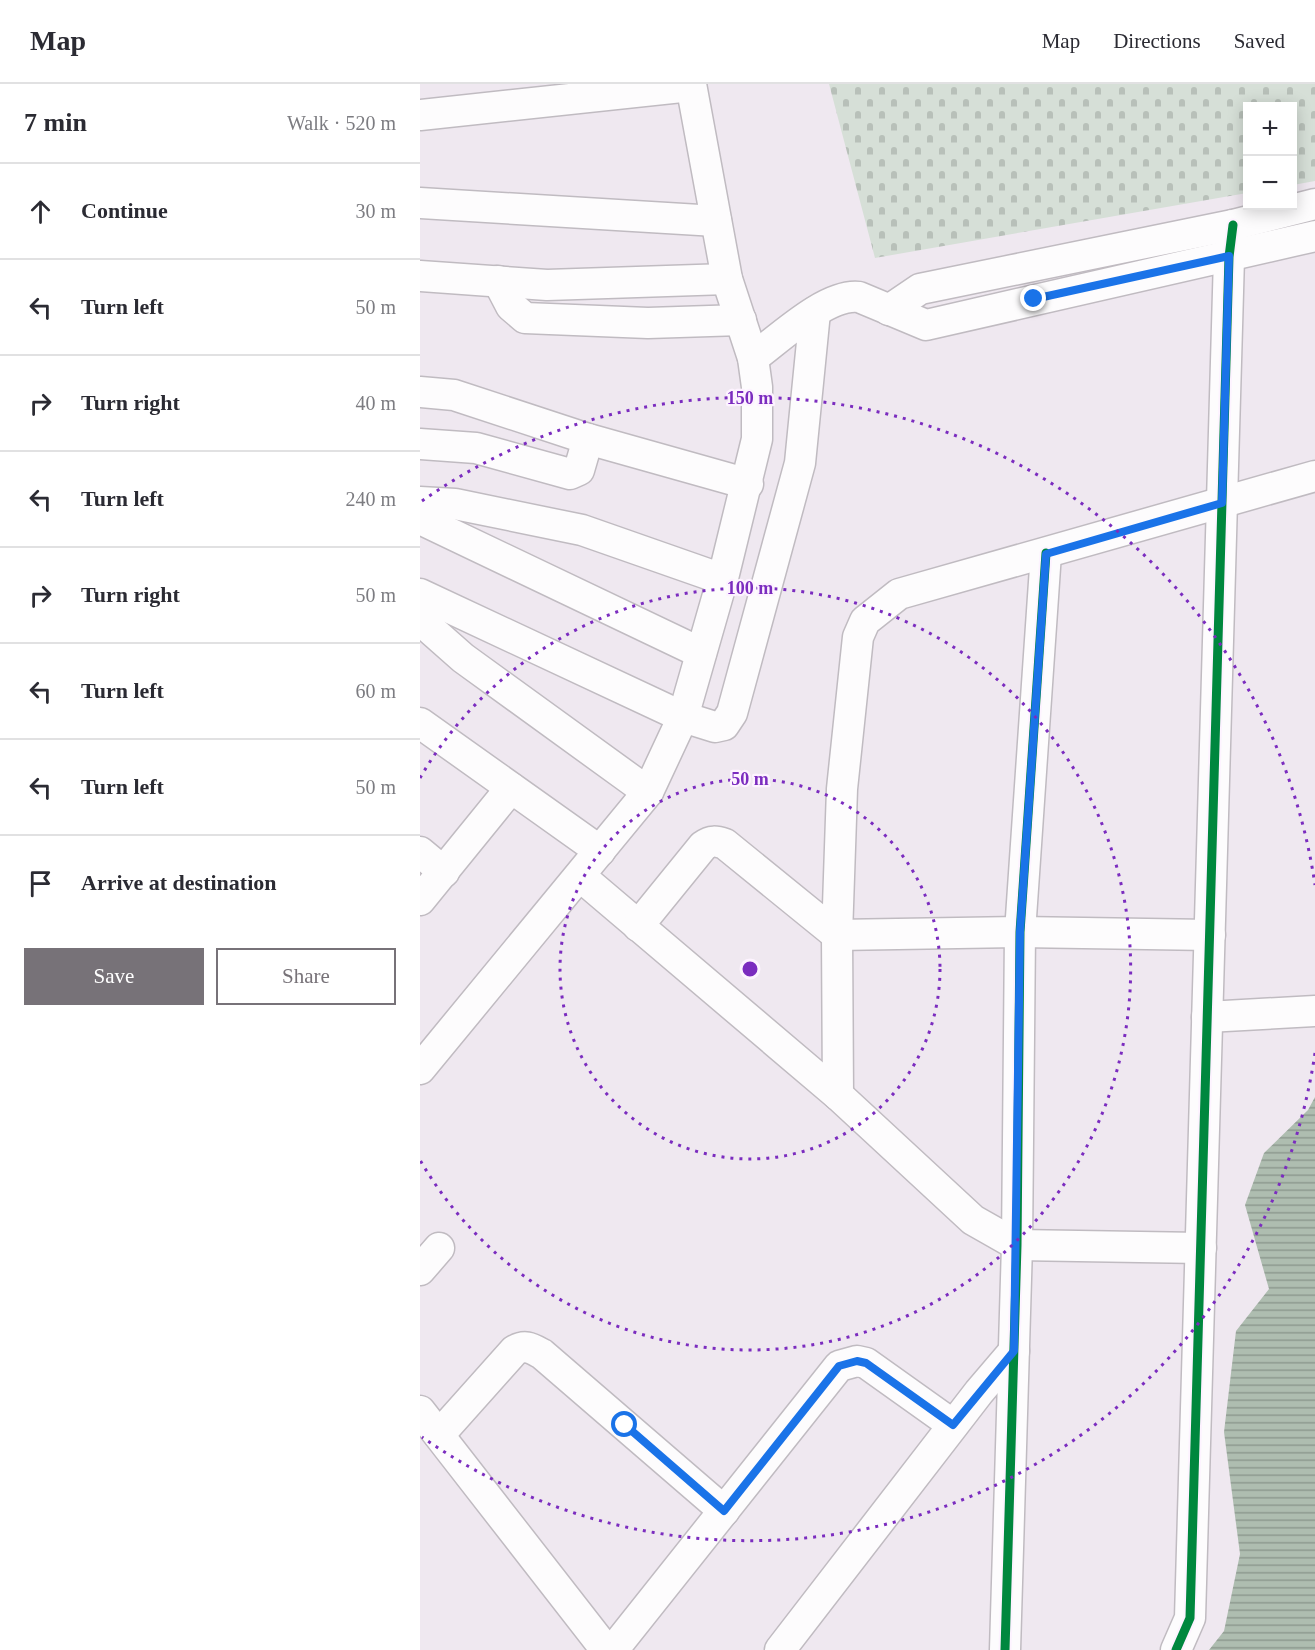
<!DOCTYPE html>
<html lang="en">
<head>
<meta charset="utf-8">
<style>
	:root { --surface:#fff; --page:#f7f7f7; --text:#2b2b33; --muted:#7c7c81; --line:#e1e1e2; --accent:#777278 }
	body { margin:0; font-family:"Times New Roman",serif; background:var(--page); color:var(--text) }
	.controls { position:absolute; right:18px; top:18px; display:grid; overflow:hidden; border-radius:0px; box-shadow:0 3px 15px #0003 }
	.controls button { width:54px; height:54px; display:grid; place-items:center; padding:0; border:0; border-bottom:2px solid var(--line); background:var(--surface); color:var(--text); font:30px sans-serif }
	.stop { position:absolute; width:18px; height:18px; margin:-14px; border:4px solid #1a73e8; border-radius:50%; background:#fff }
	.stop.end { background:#1a73e8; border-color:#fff; box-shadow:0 2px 6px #0008 }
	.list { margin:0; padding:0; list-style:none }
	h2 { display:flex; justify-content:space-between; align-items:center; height:78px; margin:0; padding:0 24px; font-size:26px }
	h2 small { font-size:20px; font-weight:400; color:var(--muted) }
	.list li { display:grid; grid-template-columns:39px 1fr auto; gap:18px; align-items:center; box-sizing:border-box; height:96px; padding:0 24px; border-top:2px solid var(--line) }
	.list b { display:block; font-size:22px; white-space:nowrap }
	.list em { font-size:20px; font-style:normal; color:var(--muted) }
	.actions { display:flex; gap:12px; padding:18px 24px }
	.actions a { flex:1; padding:14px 0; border:2px solid var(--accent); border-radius:0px; text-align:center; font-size:21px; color:var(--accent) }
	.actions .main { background:var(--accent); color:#fff }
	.icon { flex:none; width:33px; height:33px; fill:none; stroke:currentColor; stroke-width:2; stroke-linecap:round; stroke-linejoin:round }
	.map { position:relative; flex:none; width:895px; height:1566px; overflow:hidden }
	header { display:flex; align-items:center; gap:36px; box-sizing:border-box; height:84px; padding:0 30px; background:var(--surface); border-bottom:2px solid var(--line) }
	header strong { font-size:28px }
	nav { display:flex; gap:33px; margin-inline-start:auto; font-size:21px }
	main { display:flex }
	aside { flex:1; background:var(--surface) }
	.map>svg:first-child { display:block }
	.cemetery { fill:url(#cemetery-stones) }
	.water { fill:url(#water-rules) }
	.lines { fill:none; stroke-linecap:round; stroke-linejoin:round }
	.street-casing { stroke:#c0bbc1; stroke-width:33 }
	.street { stroke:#fdfcfd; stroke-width:30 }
	.cycleway-casing { stroke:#fdf3ff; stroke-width:13 }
	.cycleway { stroke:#00873e; stroke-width:9 }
	.route { stroke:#1a73e8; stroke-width:8 }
	.ring { fill:none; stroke:#7b2cbf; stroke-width:3; stroke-dasharray:3 6 }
	.centre { fill:#7b2cbf; stroke:#fdf3ff; stroke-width:3 }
	.ring-label { font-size:18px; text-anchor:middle; font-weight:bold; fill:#7b2cbf; stroke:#fdf3ff; stroke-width:4.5; stroke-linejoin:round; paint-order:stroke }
</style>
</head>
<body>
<header>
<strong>Map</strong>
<nav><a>Map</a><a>Directions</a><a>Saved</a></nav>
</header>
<main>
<aside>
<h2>7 min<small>Walk · 520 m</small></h2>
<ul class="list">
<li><svg class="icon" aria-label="ahead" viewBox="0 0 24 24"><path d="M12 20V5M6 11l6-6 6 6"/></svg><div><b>Continue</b></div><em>30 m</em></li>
<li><svg class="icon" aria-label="left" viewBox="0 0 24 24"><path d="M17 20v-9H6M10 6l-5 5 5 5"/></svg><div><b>Turn left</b></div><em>50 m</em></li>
<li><svg class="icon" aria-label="right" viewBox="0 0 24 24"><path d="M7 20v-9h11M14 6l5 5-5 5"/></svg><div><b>Turn right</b></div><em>40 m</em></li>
<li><svg class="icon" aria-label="left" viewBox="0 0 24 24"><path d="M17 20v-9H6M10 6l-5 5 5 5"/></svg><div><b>Turn left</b></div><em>240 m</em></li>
<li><svg class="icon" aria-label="right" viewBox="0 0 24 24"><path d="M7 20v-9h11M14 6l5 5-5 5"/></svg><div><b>Turn right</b></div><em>50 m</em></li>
<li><svg class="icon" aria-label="left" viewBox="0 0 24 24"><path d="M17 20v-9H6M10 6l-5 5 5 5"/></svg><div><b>Turn left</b></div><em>60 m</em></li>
<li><svg class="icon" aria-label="left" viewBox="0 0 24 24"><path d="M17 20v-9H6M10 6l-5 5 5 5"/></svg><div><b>Turn left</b></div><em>50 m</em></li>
<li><svg class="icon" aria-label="arrive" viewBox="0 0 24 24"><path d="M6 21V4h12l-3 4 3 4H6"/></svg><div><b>Arrive at destination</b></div></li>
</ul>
<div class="actions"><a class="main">Save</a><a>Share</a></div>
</aside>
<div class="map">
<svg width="895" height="1566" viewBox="0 0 895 1566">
	<defs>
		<pattern id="cemetery-stones" width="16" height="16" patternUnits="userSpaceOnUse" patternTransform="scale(1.5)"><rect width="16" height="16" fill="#d6dfd7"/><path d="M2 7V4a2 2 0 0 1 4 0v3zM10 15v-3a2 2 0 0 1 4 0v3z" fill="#b8c0b9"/></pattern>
		<pattern id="water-rules" width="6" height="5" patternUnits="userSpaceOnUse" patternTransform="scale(1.5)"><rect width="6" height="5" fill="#aebdb0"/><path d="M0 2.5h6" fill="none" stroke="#8e9a90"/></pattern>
	</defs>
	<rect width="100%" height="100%" fill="#efe8f0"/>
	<path class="cemetery" d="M409,0H895V97L873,101L872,22H828L827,109L455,174Z"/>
	<path class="water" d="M895,1013V1566H789L804,1547L820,1470L804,1348L816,1247L849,1205L825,1121L844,1069L888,1026Z"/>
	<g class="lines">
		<g class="street-casing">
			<g id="street">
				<path d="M0,31L271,2"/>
				<path d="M0,119L296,137"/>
				<path d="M0,192L127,201L307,195"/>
				<path d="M78,197L91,222L105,234L228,239L321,236"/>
				<path d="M469,226L500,205L813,141L895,120"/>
				<path d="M333,274C359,255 407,209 439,213L506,241L895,152"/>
				<path d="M0,308L34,311L168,355L328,400"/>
				<path d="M0,360L56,364L150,390L159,386L168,355"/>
				<path d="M0,418L35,420L162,446L302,495"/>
				<path d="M0,435L281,569"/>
				<path d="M0,510L263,633L295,643L304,641L312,629L380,379L395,228"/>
				<path d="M0,536L43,574L228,708"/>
				<path d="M0,639L180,767"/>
				<path d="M0,768L24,788"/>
				<path d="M160,792L418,1011L553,1136L597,1161L781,1164"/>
				<path d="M0,816L91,704"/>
				<path d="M218,842L283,762C291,756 296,757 305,760L417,851L600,848L790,851"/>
				<path d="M787,933L895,927"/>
				<path d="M0,985L228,708L263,633L304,490L337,355V303L333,274L307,195L271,0"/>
				<path d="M418,1011L417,851L422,705L438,553L445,537L479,510L895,392"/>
				<path d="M0,1186L19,1164"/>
				<path d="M0,1327L186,1566"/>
				<path d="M19,1351L94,1267C105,1260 111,1264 122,1270L304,1427"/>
				<path d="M193,1566L419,1282L437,1277L446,1279L533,1341"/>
				<path d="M360,1566L559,1308L594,1267"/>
				<path d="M585,1566L597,1161L600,848L626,469"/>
				<path d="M756,1566L770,1534L809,173L813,141"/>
			</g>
		</g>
		<use href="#street" class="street"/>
		<g class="cycleway-casing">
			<g id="cycleway">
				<path d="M585,1566L597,1161L600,848L626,469"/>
				<path d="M756,1566L770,1534L809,173L813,141"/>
			</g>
		</g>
		<use href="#cycleway" class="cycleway"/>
	</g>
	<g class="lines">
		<path class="route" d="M205,1341L304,1427L419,1282L437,1277L446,1279L533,1341L594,1267L600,848L626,470L802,419L809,172L614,215"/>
	</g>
	<g class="ring">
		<circle cx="330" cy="885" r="190"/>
		<path d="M0 694A381 381 0 1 1 0 1076"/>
		<path d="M895 969A571 571 0 0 1 2 1353M2 417A571 571 0 0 1 895 801"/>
	</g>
	<circle cx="330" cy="885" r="9" class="centre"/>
	<g class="ring-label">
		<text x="330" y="320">150 m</text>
		<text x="330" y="510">100 m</text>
		<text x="330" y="701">50 m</text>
	</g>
</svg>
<div class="controls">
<button>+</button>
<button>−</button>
</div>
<div class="stop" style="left:205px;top:1341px"></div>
<div class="stop end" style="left:614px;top:215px"></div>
</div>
</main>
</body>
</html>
